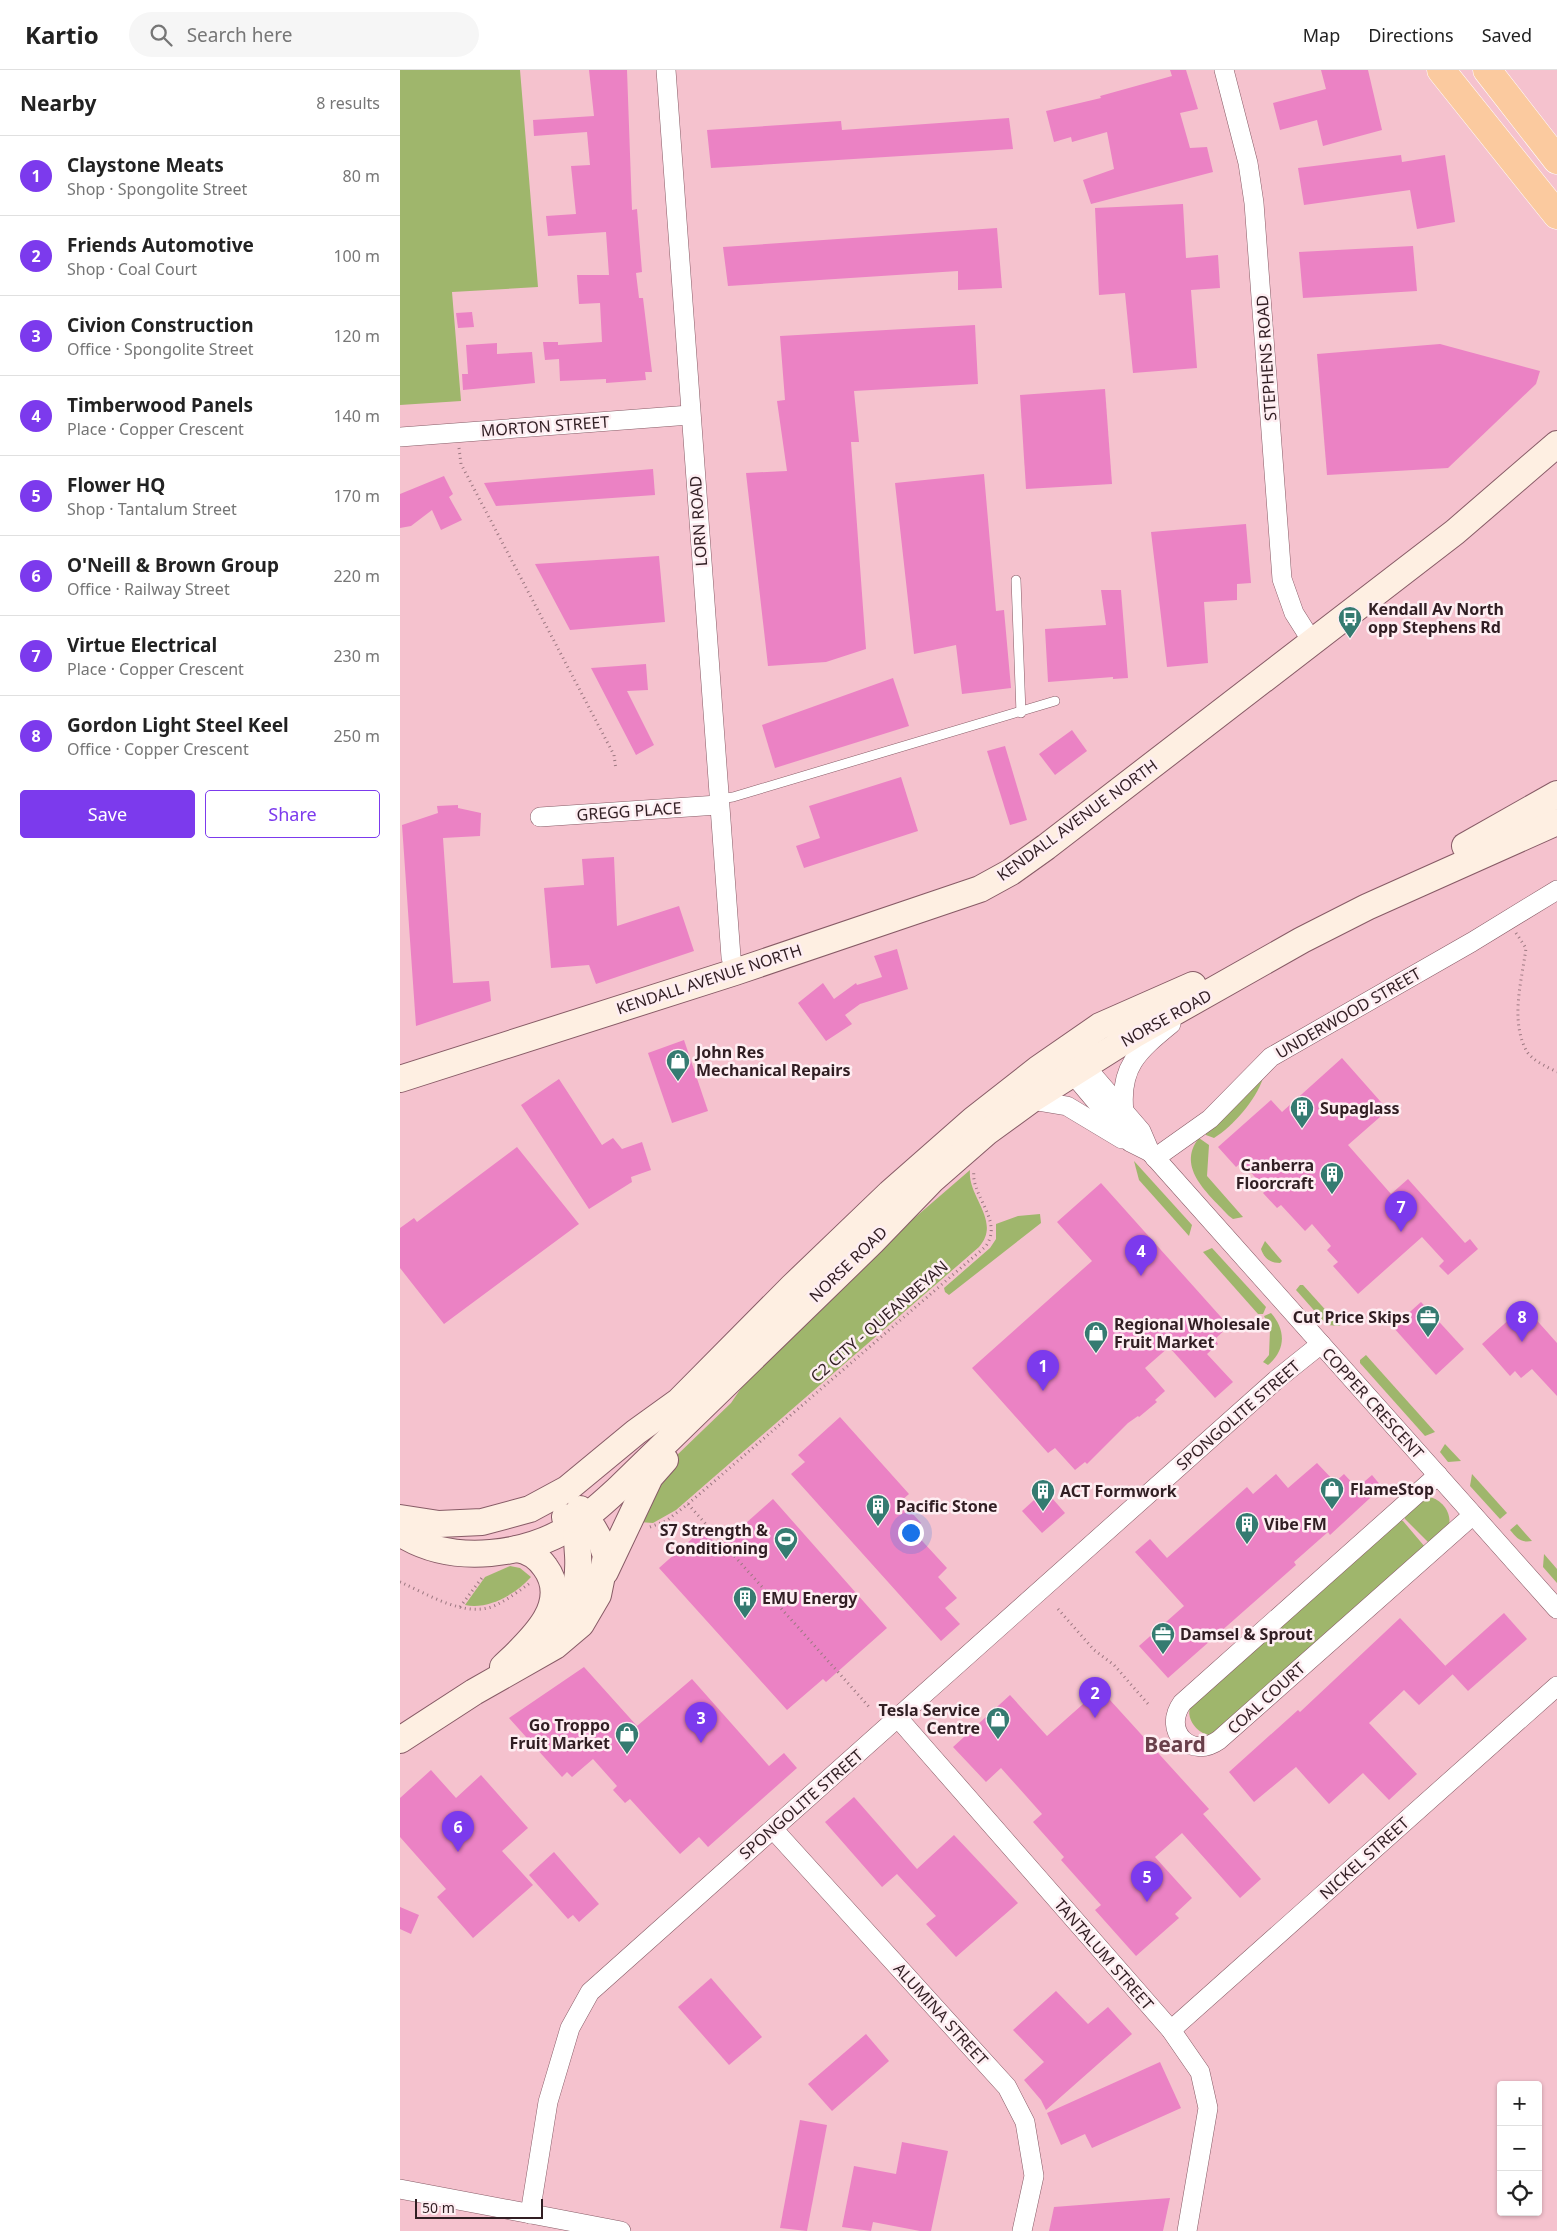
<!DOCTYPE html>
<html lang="en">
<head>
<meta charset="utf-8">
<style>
	:root { --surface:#fff; --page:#f6f6f6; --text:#222; --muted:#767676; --line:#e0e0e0; --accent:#7c3aed }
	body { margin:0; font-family:"Noto Sans",sans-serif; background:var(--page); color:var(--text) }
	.controls { position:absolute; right:15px; bottom:15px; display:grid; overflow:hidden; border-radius:5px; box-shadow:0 1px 4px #0004 }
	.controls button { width:45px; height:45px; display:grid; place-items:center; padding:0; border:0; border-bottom:1px solid var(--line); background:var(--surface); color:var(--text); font:25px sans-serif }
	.scale { position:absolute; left:15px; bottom:12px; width:128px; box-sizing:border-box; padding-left:5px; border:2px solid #311e23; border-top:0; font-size:14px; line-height:18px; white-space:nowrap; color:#311e23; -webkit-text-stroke:4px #feeef2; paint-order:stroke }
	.you { position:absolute; left:510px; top:1462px; width:18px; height:18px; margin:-12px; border:4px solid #fff; border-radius:50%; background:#1a73e8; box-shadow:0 0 0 8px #1a73e833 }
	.badge { display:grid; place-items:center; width:32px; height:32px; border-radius:50%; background:var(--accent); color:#fff; font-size:16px; font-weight:700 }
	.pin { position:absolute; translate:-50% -41px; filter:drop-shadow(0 1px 2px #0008) }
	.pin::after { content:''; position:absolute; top:26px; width:18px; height:15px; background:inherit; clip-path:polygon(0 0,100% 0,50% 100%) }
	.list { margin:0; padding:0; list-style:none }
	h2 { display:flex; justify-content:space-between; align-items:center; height:65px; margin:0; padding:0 20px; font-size:21px }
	h2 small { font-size:16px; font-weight:400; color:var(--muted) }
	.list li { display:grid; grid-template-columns:32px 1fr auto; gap:15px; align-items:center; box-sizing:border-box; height:80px; padding:0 20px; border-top:1px solid var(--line) }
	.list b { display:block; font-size:19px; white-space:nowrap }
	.list p { margin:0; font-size:16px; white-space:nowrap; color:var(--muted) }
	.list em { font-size:16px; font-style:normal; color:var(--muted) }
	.actions { display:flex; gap:10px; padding:15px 20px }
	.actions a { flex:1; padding:11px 0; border:1px solid var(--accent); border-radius:5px; text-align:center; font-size:18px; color:var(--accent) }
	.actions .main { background:var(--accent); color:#fff }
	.icon { flex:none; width:28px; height:28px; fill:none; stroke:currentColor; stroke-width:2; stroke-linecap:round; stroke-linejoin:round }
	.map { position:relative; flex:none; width:1157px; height:2161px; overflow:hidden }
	header { display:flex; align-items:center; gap:30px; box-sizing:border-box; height:70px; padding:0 25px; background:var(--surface); border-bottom:1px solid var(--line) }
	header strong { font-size:24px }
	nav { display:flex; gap:28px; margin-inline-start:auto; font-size:18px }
	.search { width:350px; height:45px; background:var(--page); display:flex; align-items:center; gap:12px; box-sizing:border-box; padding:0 18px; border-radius:28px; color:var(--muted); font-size:19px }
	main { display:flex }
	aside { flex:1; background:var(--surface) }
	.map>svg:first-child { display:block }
	.green { fill:#9fb66c }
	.building { fill:#eb82c4 }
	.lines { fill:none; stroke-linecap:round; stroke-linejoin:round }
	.lane-casing { stroke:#875b66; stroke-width:10 }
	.street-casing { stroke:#875b66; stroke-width:20 }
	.secondary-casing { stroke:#875b66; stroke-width:28 }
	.highway-casing { stroke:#fff; stroke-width:29 }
	.path { stroke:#9c7881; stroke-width:3; stroke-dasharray:1 4; stroke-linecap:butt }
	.lane { stroke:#fff; stroke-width:9 }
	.street { stroke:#fff; stroke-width:19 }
	.secondary { stroke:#feefe2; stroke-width:26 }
	.highway { stroke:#fbca9f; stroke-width:28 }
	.labels { text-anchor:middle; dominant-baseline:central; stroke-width:5; stroke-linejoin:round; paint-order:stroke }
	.street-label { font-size:16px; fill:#311e23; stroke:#feeef2 }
	.poi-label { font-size:16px; font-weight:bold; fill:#311e23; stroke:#feeef2; text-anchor:start }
	.district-label { font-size:21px; font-weight:bold; fill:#693f4a; stroke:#feeef2 }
</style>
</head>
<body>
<header>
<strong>Kartio</strong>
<div class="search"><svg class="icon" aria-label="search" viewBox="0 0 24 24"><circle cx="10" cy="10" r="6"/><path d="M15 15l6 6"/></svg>Search here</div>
<nav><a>Map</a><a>Directions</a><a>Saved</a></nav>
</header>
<main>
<aside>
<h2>Nearby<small>8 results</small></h2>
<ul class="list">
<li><span class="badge">1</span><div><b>Claystone Meats</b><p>Shop · Spongolite Street</p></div><em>80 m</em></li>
<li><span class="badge">2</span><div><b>Friends Automotive</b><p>Shop · Coal Court</p></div><em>100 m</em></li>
<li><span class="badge">3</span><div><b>Civion Construction</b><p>Office · Spongolite Street</p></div><em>120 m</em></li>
<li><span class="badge">4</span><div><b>Timberwood Panels</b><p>Place · Copper Crescent</p></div><em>140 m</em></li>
<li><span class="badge">5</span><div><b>Flower HQ</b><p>Shop · Tantalum Street</p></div><em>170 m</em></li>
<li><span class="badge">6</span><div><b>O'Neill &amp; Brown Group</b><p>Office · Railway Street</p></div><em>220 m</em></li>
<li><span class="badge">7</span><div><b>Virtue Electrical</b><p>Place · Copper Crescent</p></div><em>230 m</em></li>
<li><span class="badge">8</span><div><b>Gordon Light Steel Keel</b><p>Office · Copper Crescent</p></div><em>250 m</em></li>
</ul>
<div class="actions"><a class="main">Save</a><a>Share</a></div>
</aside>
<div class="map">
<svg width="1157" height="2161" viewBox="0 0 1157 2161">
	<rect width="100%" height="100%" fill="#f5c2ce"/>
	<g class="green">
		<path d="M0,0H120L138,217L52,222L61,331L0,335Z"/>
		<path d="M863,1008C856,1030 833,1056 814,1068L806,1065V1062Z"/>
		<path d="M799,1068L809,1075L807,1106L843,1147L833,1149L829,1146C810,1125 775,1098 799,1068Z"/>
		<path d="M734,1091L792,1155L789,1166L739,1110Z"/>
		<path d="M570,1100C567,1127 602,1151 579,1177L276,1440L253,1453L239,1452L276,1386L331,1333L354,1299L504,1157Z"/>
		<path d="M640,1144L641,1153L549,1225L545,1222L544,1218L590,1178L596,1169V1154L618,1146Z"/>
		<path d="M865,1171L882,1191L880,1193C870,1193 864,1188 861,1179Z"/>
		<path d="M812,1178L866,1237L863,1244H858L803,1182Z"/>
		<path d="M900,1215H903L940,1256L927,1255L896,1220Z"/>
		<path d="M871,1243C886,1260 886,1280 868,1295L863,1292L869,1285L870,1259L864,1246Z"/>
		<path d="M966,1285L1035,1362L1025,1366L960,1293V1290Z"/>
		<path d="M1045,1374L1061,1391L1048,1392L1040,1382Z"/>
		<path d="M1072,1404L1107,1443L1100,1449L1070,1416Z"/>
		<path d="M1027,1427C1040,1427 1052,1442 1049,1455L1029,1473L1005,1449L1004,1445Z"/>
		<path d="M999,1450L1003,1451L1025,1477L811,1665C799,1665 786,1650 790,1638Z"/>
		<path d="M1117,1454L1132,1471C1120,1473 1117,1468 1110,1460Z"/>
		<path d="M1144,1484L1157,1499V1513L1143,1497Z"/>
		<path d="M110,1496L120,1498L131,1507C116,1524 88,1540 65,1535L85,1507Z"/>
	</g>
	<g class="building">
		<path d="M189,0H227L232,140L237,139L242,202L236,203L239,228H243L252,302H245L246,310L206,313V309L160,311L159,289L145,290L143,272H158V275L202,272L200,233L179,234L177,205H209L206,162L148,166L146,146L176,144L171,96L190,95L187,62L134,66L133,50L194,46Z"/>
		<path d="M770,0H786L798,39L780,43L790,78L807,77L813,102L691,134L683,110L714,99L707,62L672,72L671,67L654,72L646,41L701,28L700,26L772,6Z"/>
		<path d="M921,0H968L982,60L923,76L917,50L880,60L873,33L926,19Z"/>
		<path d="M609,48L613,79L311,98L307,60L441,51L442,60Z"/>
		<path d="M1001,85L1002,92L1045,85L1055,152L1017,159L1010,120L904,135L898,98Z"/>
		<path d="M783,134L786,188L818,185L820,218L791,220L797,298L733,303L725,223L699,225L695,138Z"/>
		<path d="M597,158L602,218L558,220V201L328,216L323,177Z"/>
		<path d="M1013,176L1017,221L903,228L899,182Z"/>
		<path d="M72,242L74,257L58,258L56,243Z"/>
		<path d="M575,255L578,314L454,321L459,372H451L466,579L426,592L368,596L346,403L387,401L377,331L385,330L380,266Z"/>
		<path d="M97,273V284L132,282L135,313L63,320L62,304H68L66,275Z"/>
		<path d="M1040,274L1140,301L1136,314L1048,398L927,405L917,284Z"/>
		<path d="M705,319L712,414L626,419L620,325Z"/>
		<path d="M253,399L255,425L96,436L84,413Z"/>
		<path d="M584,404L596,541L604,540L611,618L562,624L556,575L514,584L495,413Z"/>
		<path d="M44,406L53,424L49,427L62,450L41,460L32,440L11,456L0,458V424Z"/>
		<path d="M846,454L851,513L837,514V530L804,532L808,593L767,597L751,462Z"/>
		<path d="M259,486L265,552L170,560L135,494Z"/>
		<path d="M701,520H721L728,608L713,609V607L648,612L645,559L706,555Z"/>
		<path d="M246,594L248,620L227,621L254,675L236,685L191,598Z"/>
		<path d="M493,608L509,656L375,698L362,655Z"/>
		<path d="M672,660L687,681L655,705L639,684Z"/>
		<path d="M605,676L627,750L610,755L587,681Z"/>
		<path d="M501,707L518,761L404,798L396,776L420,768L409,736Z"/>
		<path d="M58,735V738L81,743L80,766L43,768L53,913L89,911L91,931L16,956L2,755L38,743L37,736Z"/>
		<path d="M214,787L217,856L279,836L294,881L196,914L189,895L151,898L144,818L184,815L182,789Z"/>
		<path d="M497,879L508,919L460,934L445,945L452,954L426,971L398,933L423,913L434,929L456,913L457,915L482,907L474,886Z"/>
		<path d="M284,970L308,1041L272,1053L248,983Z"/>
		<path d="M942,988L988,1040L948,1075L991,1124L1008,1109L1065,1173L1070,1169L1078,1179L1048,1205L1039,1196L1044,1191L1022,1167L958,1224L933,1196L938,1192L927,1180L931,1176L912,1154L905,1161L881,1135L877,1138L863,1123L866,1120L842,1092L836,1097L818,1077L871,1030L882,1042Z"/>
		<path d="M159,1009L202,1075L213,1068L222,1079L242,1072L251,1100L231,1107L232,1112L189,1139L121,1035Z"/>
		<path d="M117,1077L179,1154L44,1254L0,1198V1158L14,1148L17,1152Z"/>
		<path d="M701,1113L829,1256L815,1269L818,1274L807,1284L833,1312L815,1328L769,1277L745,1298L765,1321L755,1330L757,1332L739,1347L738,1346L728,1353L687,1394L685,1392L675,1400L655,1378L648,1383L572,1298L692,1191L657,1152Z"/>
		<path d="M1021,1232L1064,1279L1036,1305L993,1257Z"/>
		<path d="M1124,1236L1157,1273V1326L1132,1299L1121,1308L1115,1301L1110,1306L1082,1274Z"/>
		<path d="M440,1347L509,1424L501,1431L521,1453L513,1461L547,1498L538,1507L557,1528L545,1538L560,1554L541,1571L391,1404L405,1392L398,1385Z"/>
		<path d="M917,1393L935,1412L944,1404L957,1418L972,1405L982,1417L930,1465L928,1462L894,1492L896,1495L768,1608L739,1576L784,1536L735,1482L750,1469L767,1488L847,1417L853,1424L876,1404L888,1418Z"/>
		<path d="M645,1420L665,1443L642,1463L622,1441Z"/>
		<path d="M373,1429L487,1558L426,1612L423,1609L387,1640L259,1498L303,1459L319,1477Z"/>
		<path d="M1104,1543L1127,1569L1068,1621L1045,1596Z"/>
		<path d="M1000,1548L1053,1604L1019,1635L1004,1620L969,1653L1017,1704L989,1730L963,1703L929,1734L896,1697L854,1732L829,1702L898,1640L900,1642Z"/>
		<path d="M184,1597L237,1656L292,1609L369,1696L384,1683L397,1698L308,1777L299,1767L280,1784L230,1729L225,1733L213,1720L217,1716L193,1689L172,1707L167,1702L162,1707L109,1648Z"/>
		<path d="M700,1619L809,1739L803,1744L861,1809L840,1828L782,1763L755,1787L792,1828L775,1844L779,1848L736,1886L695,1840L701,1835L661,1790L664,1787L633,1752L642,1744L601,1698L586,1712L553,1677L610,1625L647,1666Z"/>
		<path d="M31,1700L56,1728L81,1705L128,1758L102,1781L133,1815L73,1868L37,1827L46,1819L0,1767V1728Z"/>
		<path d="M454,1727L517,1799L554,1765L618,1833L556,1887L526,1854L536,1846L497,1804L482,1817L425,1752Z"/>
		<path d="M154,1782L199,1834L179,1852L173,1845L168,1849L129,1805Z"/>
		<path d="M0,1837L19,1845L11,1864L0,1859Z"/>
		<path d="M311,1908L362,1967L329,1995L278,1937Z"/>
		<path d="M656,1921L688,1954L708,1937L732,1964L646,2040L641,2030L624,2010L644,1992L613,1960Z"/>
		<path d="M466,1964L489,1991L432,2041L408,2014Z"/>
		<path d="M760,1992L781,2038L692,2078L685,2064L661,2075L647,2043Z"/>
		<path d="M400,2050L427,2055L407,2161L380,2158Z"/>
		<path d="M502,2072L548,2081L531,2161H520L473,2152L471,2161L442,2157L454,2096L496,2104Z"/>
		<path d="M770,2128L763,2161H649L654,2137Z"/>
	</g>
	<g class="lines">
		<g class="lane-casing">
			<g id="lane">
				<path d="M616,510L621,643"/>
				<path d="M319,729L333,727L655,631"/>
			</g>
		</g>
		<g class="street-casing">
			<g id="street">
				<path d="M266,0L331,887L335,902"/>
				<path d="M824,0L848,93L854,133L882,509L894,543L913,573"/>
				<path d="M0,367L290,345"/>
				<path d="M140,747L318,735"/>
				<path d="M684,995L741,1061L750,1082L1157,1539"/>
				<path d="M672,1003L730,1072L750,1082"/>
				<path d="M631,1030L667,1036L722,1069"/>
				<path d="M724,1042C719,997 738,981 771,954"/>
				<path d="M755,1088L810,1049L871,987L1072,872L1157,820"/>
				<path d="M1038,1405L782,1633C762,1661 791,1690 819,1670L1073,1445"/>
				<path d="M498,1648L771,1960L800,2002L808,2038L787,2161"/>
				<path d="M373,1759L607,2017L625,2052L634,2106L622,2161"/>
				<path d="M771,1960L1157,1616"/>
				<path d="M0,2119L221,2161"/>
				<path d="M130,2144L148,2032L170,1958L190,1922L876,1310L921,1274"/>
			</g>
		</g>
		<g class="secondary-casing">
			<g id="secondary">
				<path d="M1065,776L1157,724"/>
				<path d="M0,1009L335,902L580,819L611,802L646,777L1055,462L1157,374"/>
				<path d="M0,1448L39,1454L82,1452L130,1439L167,1419L236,1362L279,1331L392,1217L490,1123L573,1050L638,999L700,956L793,915"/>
				<path d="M0,1463C53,1497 129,1486 179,1452C193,1442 205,1431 218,1419L472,1172L532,1110L587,1062L631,1030L734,965L902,870L967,837L1157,752"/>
				<path d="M205,1502L250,1407L265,1390"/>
				<path d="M147,1565C171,1543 180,1517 178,1485C177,1469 175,1455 180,1439"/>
				<path d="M103,1597C128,1573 173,1535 145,1497C138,1487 130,1481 117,1479"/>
				<path d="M0,1670L74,1622L155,1576L181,1554L198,1525L206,1486L202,1474L193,1458L181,1451L165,1447"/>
			</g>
		</g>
		<g class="highway-casing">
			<g id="highway">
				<path d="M1041,0L1157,145"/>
				<path d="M1087,0L1157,90"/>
			</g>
		</g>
		<g class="path">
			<path d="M59,378L61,394L214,685L216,700"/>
			<path d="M1116,863L1126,878C1122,910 1110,949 1126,980C1131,990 1147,997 1157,1002"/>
			<path d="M288,1434L471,1639"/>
			<path d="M250,1457L266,1451L288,1434L585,1177C605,1152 570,1125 574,1101"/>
			<path d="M0,1512C28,1524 64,1548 94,1536C107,1530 119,1521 130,1513"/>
			<path d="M60,1537L84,1505"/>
			<path d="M658,1539L694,1580L714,1595L749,1635"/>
		</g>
		<use href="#lane" class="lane"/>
		<use href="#street" class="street"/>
		<use href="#secondary" class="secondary"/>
		<use href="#highway" class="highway"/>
	</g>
	<defs>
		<g id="bus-pin" transform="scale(1.25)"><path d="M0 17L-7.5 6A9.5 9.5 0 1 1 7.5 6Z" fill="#357b71" stroke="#feeef2"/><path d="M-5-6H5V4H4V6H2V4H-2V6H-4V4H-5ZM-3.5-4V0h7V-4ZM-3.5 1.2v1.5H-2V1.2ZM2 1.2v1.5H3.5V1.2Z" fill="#fff"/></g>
		<g id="shop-pin" transform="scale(1.25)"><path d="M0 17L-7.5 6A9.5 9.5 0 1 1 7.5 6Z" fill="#357b71" stroke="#feeef2"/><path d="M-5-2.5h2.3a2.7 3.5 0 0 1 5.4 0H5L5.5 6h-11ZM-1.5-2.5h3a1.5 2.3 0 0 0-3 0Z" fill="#fff"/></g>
		<g id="building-pin" transform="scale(1.25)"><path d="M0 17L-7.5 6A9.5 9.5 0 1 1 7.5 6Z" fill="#357b71" stroke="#feeef2"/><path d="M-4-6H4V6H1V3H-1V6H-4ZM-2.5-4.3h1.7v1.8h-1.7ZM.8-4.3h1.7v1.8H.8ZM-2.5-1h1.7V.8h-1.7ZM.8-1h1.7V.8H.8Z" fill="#fff"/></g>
		<g id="office-pin" transform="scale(1.25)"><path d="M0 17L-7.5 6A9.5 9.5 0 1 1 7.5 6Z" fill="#357b71" stroke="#feeef2"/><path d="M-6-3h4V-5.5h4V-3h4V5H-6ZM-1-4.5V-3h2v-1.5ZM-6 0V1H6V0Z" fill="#fff"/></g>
		<g id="stadium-pin" transform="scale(1.25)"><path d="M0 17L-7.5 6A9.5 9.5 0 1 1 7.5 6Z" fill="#357b71" stroke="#feeef2"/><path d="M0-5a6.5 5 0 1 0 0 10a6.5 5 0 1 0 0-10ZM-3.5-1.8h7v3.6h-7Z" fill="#fff"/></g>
	</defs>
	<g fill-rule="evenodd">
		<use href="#bus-pin" x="950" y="548"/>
		<use href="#shop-pin" x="278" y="991"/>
		<use href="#building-pin" x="902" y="1038"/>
		<use href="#building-pin" x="932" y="1104"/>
		<use href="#office-pin" x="1028" y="1247"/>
		<use href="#shop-pin" x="696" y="1263"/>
		<use href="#shop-pin" x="932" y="1419"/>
		<use href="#building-pin" x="643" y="1421"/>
		<use href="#building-pin" x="478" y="1436"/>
		<use href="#building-pin" x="847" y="1454"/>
		<use href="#stadium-pin" x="386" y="1469"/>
		<use href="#building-pin" x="345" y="1528"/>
		<use href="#office-pin" x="763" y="1564"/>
		<use href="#shop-pin" x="598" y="1649"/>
		<use href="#shop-pin" x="227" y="1664"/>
	</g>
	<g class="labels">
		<g class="street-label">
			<text transform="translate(866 288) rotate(-94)">STEPHENS ROAD</text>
			<text transform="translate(145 356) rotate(-4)">MORTON STREET</text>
			<text transform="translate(298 451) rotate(-94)">LORN ROAD</text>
			<text transform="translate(229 741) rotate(-4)">GREGG PLACE</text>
			<text transform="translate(677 750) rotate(-36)">KENDALL AVENUE NORTH</text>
			<text transform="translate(309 909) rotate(-18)">KENDALL AVENUE NORTH</text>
			<text transform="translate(948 943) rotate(-30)">UNDERWOOD STREET</text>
			<text transform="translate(766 948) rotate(-29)">NORSE ROAD</text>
			<text transform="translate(448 1194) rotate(-44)">NORSE ROAD</text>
			<text transform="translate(479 1251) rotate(-41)">C2 CITY - QUEANBEYAN</text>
			<text transform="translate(973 1333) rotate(48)">COPPER CRESCENT</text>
			<text transform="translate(838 1345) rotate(-41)">SPONGOLITE STREET</text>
			<text transform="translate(866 1628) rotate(-42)">COAL COURT</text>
			<text transform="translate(401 1734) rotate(-41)">SPONGOLITE STREET</text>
			<text transform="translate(964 1788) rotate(-42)">NICKEL STREET</text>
			<text transform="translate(704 1884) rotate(49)">TANTALUM STREET</text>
			<text transform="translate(541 1944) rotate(48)">ALUMINA STREET</text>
		</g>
		<g class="poi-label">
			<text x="968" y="539">Kendall Av North<tspan x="968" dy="18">opp Stephens Rd</tspan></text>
			<text x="296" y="982">John Res<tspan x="296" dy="18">Mechanical Repairs</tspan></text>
			<text x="920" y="1038">Supaglass</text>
			<text x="914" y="1095" text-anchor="end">Canberra<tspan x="914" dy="18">Floorcraft</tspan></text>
			<text x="1010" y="1247" text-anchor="end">Cut Price Skips</text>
			<text x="714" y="1254">Regional Wholesale<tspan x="714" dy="18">Fruit Market</tspan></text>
			<text x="950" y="1419">FlameStop</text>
			<text x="660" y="1421">ACT Formwork</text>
			<text x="496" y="1436">Pacific Stone</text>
			<text x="864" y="1454">Vibe FM</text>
			<text x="368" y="1460" text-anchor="end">S7 Strength &amp;<tspan x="368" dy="18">Conditioning</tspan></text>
			<text x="362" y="1528">EMU Energy</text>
			<text x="780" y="1564">Damsel &amp; Sprout</text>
			<text x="580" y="1640" text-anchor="end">Tesla Service<tspan x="580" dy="18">Centre</tspan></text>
			<text x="210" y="1655" text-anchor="end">Go Troppo<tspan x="210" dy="18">Fruit Market</tspan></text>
		</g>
		<g class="district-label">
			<text x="775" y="1674">Beard</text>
		</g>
	</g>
</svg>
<div class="controls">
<button>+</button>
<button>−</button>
<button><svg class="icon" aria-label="locate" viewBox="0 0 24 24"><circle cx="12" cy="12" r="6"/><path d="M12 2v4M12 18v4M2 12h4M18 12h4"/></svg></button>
</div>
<div class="scale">50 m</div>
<div class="you"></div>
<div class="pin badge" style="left:643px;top:1321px">1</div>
<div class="pin badge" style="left:695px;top:1648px">2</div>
<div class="pin badge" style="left:301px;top:1673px">3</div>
<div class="pin badge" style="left:741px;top:1206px">4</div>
<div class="pin badge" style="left:747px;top:1832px">5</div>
<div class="pin badge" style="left:58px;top:1782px">6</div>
<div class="pin badge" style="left:1001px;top:1162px">7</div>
<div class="pin badge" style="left:1122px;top:1272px">8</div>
</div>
</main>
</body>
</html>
